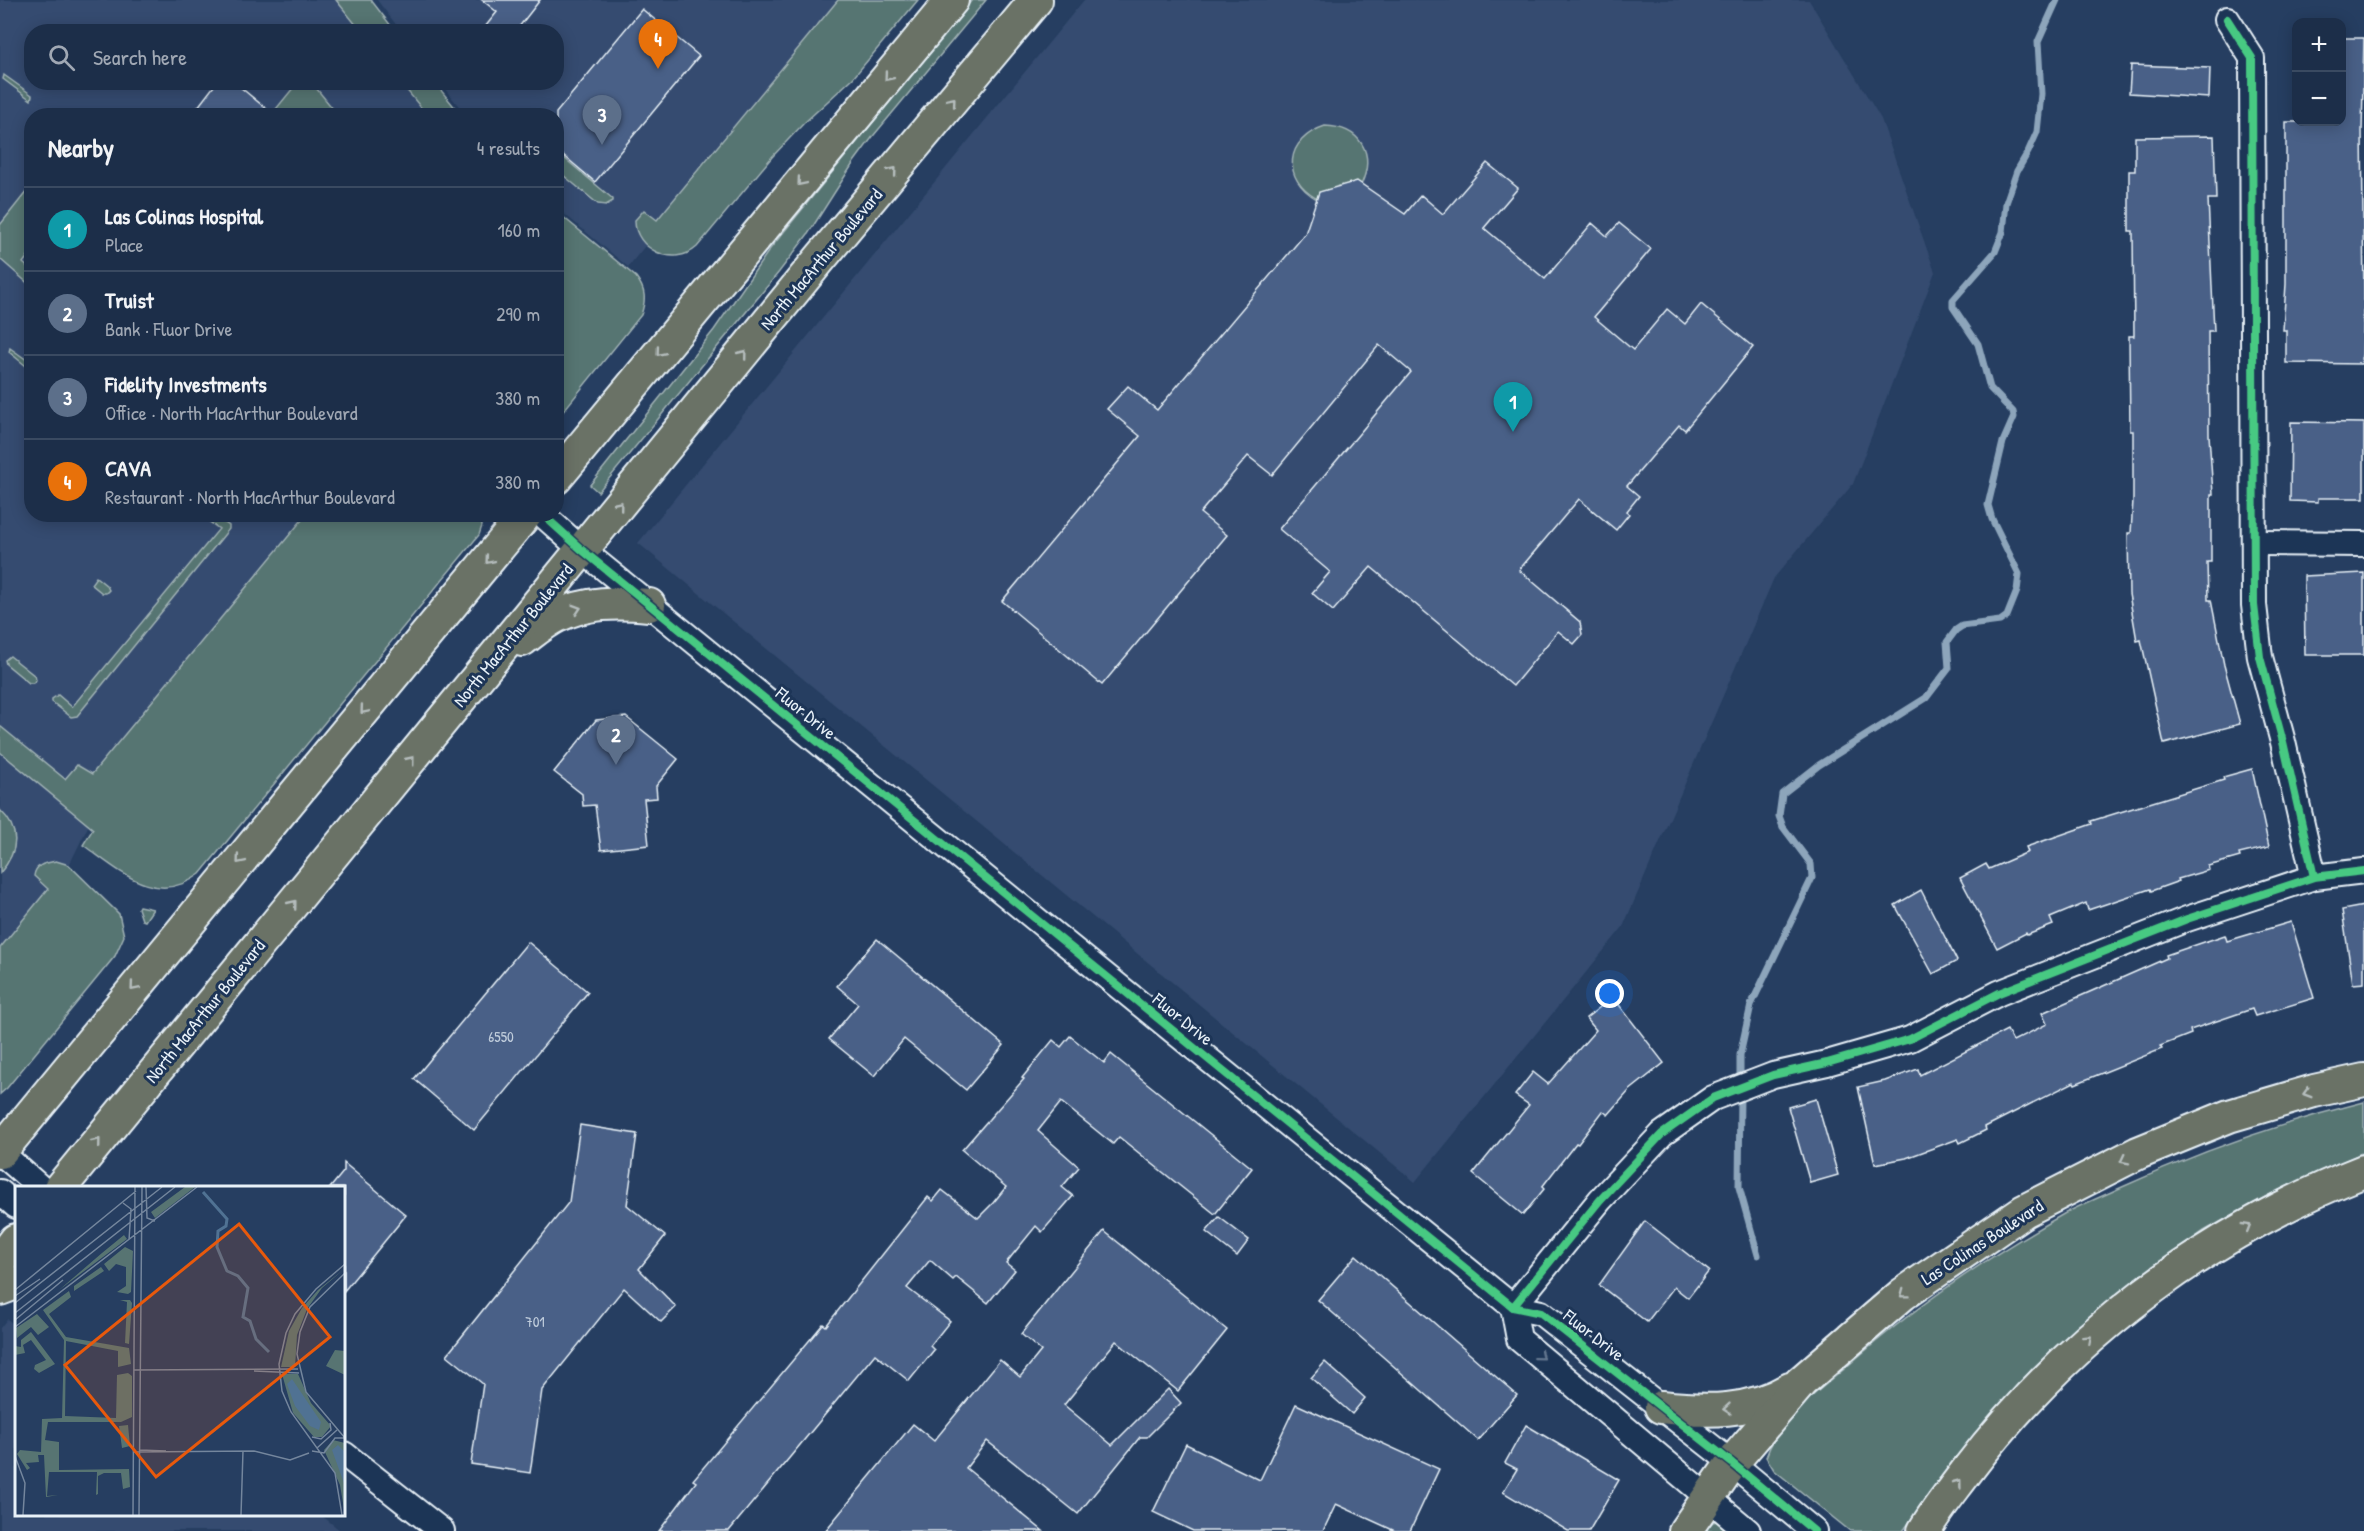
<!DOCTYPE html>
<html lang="en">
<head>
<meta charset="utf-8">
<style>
	:root { --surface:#1c2e49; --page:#253650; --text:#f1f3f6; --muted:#a0a8b4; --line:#3a4a61; --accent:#d6ab8b }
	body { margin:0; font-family:"Patrick Hand",sans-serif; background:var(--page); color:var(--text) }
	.controls { position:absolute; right:18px; top:18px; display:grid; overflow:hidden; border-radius:12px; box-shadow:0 3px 15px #0003 }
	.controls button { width:54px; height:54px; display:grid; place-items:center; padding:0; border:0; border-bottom:2px solid var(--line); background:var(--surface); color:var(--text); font:30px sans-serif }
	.you { position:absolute; left:1610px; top:994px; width:21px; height:21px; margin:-15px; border:4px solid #fff; border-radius:50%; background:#1a73e8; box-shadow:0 0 0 9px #1a73e833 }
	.badge { display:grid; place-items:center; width:39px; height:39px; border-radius:50%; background:var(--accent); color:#fff; font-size:20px; font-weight:700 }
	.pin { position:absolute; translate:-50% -50px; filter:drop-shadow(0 2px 3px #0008) }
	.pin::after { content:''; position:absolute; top:32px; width:21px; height:18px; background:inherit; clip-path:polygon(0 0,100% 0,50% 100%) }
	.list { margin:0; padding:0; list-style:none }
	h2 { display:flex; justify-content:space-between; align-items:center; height:78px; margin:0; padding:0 24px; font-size:26px }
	h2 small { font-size:20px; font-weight:400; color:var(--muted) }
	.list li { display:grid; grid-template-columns:39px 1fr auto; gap:18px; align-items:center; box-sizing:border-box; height:84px; padding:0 24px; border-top:2px solid var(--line) }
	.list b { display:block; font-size:22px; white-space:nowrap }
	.list p { margin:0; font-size:20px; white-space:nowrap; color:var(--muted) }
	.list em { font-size:20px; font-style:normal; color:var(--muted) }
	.icon { flex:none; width:33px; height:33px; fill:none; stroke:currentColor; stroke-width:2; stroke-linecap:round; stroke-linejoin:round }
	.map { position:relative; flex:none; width:2364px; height:1531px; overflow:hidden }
	.search { position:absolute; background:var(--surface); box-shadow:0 3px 15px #0003; left:24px; top:24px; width:540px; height:66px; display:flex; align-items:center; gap:15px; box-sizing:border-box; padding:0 21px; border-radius:24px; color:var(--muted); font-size:22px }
	.panel { position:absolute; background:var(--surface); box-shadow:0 3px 15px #0003; left:24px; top:108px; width:540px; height:414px; border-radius:24px }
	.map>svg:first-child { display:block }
	.built { fill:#344b6f }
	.green { fill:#577472; stroke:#a0b2b5; stroke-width:1.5 }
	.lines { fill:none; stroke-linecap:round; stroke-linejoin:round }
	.stream { stroke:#8da5bb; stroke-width:7 }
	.building { fill:#496187; stroke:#e8f1f8; stroke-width:1.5 }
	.minor-casing { stroke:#e8f1f8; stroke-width:28 }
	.major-casing { stroke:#e8f1f8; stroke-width:36 }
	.minor { stroke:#1d3557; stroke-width:24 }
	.major { stroke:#6a7266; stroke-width:32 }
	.cycleway-casing { stroke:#1d3557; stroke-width:11 }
	.cycleway { stroke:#46c982; stroke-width:8 }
	.oneway { stroke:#b6bebe }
	.oneway2 { stroke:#64778f }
	.labels { text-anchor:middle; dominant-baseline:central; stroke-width:6; stroke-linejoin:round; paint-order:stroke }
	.number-label { font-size:15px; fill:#c0cddc }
	.street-label { font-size:18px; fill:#e8f1f8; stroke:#1d3557 }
	.inset-river { fill:none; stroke:#507293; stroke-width:3 }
	.inset-road { fill:none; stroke:#74869d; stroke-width:1.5 }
	.view { fill:#e8590c; fill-opacity:0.15; stroke:#e8590c; stroke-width:3 }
	.inset-edge { fill:none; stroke:#e8f1f8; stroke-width:3 }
</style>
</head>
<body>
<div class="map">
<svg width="2364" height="1531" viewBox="0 0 2364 1531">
	<rect width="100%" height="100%" fill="#263e61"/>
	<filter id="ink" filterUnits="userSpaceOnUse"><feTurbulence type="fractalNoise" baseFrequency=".0167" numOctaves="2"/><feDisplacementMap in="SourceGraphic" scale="12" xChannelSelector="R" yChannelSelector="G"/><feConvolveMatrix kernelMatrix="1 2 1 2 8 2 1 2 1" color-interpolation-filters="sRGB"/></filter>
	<g filter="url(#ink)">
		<g class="built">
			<path d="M0,0H354L378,31L32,32V82L417,83L442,115L32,116V514L331,515L95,812L45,915L0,972Z"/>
			<path d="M377,0H844L628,267L557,208L556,116L466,115L440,83L556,82V32L401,31Z"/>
			<path d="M1084,0H1809L1881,119L1935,272L1853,484L1774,578L1623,927L1415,1182L638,543Z"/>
			<path d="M7,1319L16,1326V1514L321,1515L341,1531H0V1328Z"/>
		</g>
		<g class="green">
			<path d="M336,0H371L395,31H361Z"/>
			<path d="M838,0H918L853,78L804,123L772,157L697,247C674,268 634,249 635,220L644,210L657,220Z"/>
			<path d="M972,0H986L874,135L854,162L808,234L779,272L598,492L590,485L714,330L770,249Z"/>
			<path d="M4,75L32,95L31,100L3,79Z"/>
			<path d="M298,82L312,83L338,115H284L276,109Z"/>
			<path d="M401,83H435L461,115H427Z"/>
			<path d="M1325,126C1360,127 1376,153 1361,185L1317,199C1281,179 1285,139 1325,126Z"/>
			<path d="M557,152L613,199V201L606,205L598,204L557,170Z"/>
			<path d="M31,186V252L23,263L31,270V286L0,259V225Z"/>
			<path d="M557,212L636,277C646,290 646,300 641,315L557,419Z"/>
			<path d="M10,348L31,363V370L9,352Z"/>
			<path d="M207,515H214L229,526V529L77,716L71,717L52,702V699L58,695L72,707L219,529L207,520Z"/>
			<path d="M306,515H480L482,526L479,535L200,874C156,907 120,871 83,845L93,829L0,752V726L65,779L77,765L92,774Z"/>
			<path d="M96,577L107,586L109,590L106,593H102L91,584Z"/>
			<path d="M10,656L35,676L36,680L33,683H29L6,664L5,660Z"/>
			<path d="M0,810C22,831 18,852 0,873Z"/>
			<path d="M56,861L69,865L119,914L124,936L115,956L7,1088L0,1094V948L48,889L34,876C35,864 46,863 56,861Z"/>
			<path d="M139,906L153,909L145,921L142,920L138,908Z"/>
			<path d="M2364,1102V1152L2267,1196L2204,1231L2107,1302L2033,1368L1954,1461L1903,1531H1850L1774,1470L1766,1457C1779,1419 1814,1395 1843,1370C1910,1310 1984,1259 2062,1215C2080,1205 2101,1197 2120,1188C2198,1152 2280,1123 2364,1102Z"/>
			<path d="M1717,1521L1733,1531H1704L1713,1522Z"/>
		</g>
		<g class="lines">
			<g class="stream">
				<path d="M1740,1082V1055L1751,1005L1812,878L1811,864L1783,827L1779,816L1782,794L1819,765L1926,698L1949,668L1947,642L1956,630L1962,626L2000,621L2007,616L2017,591L2019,574L1992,519L1988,505L2003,442L2014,417L2013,412L1990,388L1978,344L1953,307V300L1995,252L2003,232L2006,203L2017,171L2028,152L2037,132L2041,94L2038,42L2057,0"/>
				<path d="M1740,1093L1739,1187L1758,1255"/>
			</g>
		</g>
		<g class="building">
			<path d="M482,0H540L515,32H481L497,12Z"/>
			<path d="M642,9L699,56L595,182L556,149V113Z"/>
			<path d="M2342,38H2364L2362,131L2364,297L2362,364L2286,363V330H2283L2286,284V122H2342Z"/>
			<path d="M2131,65L2210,68L2209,98L2129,93Z"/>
			<path d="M217,82H234L275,116H191Z"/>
			<path d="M2214,136L2216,199H2208L2214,331H2208L2209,435L2213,494H2211V562H2207L2208,600H2211L2224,665L2240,724L2164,744L2141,640L2137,641L2129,594L2128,533H2131L2133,500V431H2130L2129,336H2134L2133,231H2129V171H2135V137Z"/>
			<path d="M1487,163L1518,188L1484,228L1545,279L1592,223L1607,236L1619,223L1651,249L1594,317L1633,350L1667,309L1685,324L1701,304L1753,347L1685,430L1679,425L1627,486L1639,496L1627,511L1629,514L1616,530L1579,499L1519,570L1580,622L1582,635L1574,644L1558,631L1513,686L1371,567L1333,611L1312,593L1330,572L1279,529L1411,372L1379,345L1272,475L1248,456L1200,513L1227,535L1102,685L1002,601L1140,436L1107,409L1128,386L1157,410L1305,234L1319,192L1357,181L1405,214L1421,195L1443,214Z"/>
			<path d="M2291,422L2364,423V498H2318V502L2290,501Z"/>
			<path d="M2364,573V655H2305L2304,576Z"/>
			<path d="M626,717L678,759L656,786L657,798L644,799L649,845L601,850L595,805L583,806L582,794L554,772L596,720Z"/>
			<path d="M2252,769L2269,847L2239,854L2240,857L2208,866L2209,870L2178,879L2179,881L2151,891L2150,889L2088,910L2086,903L2050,918L2053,925L2027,935L2026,933L1997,948L1960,878L1986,864L1989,869L2028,852L2026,847L2092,824L2091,821L2224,780L2223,777Z"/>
			<path d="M1921,890L1957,961L1933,974L1895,905Z"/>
			<path d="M2364,906V983L2353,984L2342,910Z"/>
			<path d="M2291,922L2314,998L2255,1016L2252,1009L2190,1030L2191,1034L2160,1046L2162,1049L2075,1084L2074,1082L1985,1127L1986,1130L1960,1143L1958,1139L1906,1158L1875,1164L1858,1087L1885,1081L1918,1069L1920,1075L2007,1030L2013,1041L2047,1024L2042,1013L2167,958L2166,955L2225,935L2227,941Z"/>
			<path d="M877,939L1004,1045L966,1090L904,1039L874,1076L829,1039L858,1004L837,986Z"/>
			<path d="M528,942L588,992L474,1130L414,1079Z"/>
			<path d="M1613,997L1664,1063L1629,1091L1608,1115L1603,1111L1578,1144L1576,1143L1542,1187L1544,1189L1523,1215L1473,1174L1529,1105L1515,1095L1533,1072L1548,1084L1596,1030L1586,1018Z"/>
			<path d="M1070,1036L1104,1063L1111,1054L1252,1168L1215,1214L1119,1137L1113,1144L1061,1102L1038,1131L1079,1167L1062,1187L1073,1196L1042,1232L1036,1226L1006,1263L1015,1270L988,1303L956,1277L953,1280L930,1260L907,1288L950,1321L930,1346L934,1350L909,1381L875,1354L729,1531H659L696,1482L693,1480L823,1324L826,1326L928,1197L933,1201L942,1190L978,1218L993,1203L1006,1187L962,1150L1024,1079L1022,1078L1053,1040L1061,1047Z"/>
			<path d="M1816,1099L1838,1175L1810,1183L1788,1107Z"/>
			<path d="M580,1125L637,1134L627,1205L665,1236L639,1269L676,1307L661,1322L624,1288L542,1390L530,1473L471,1464L483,1384L447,1355L569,1202Z"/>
			<path d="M344,1163L406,1215L344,1291V1188H330L344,1171Z"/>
			<path d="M1219,1217L1249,1240L1237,1256L1206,1232Z"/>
			<path d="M1645,1221L1709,1271L1688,1298L1674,1287L1647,1322L1599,1285Z"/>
			<path d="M1104,1231L1227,1330L1178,1391L1116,1341L1064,1405L1112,1445L1168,1389L1181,1403L1147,1437H1140L1078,1514L987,1441L966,1468L1043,1531H825L913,1424L934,1441L1000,1360L1020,1377L1041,1351L1021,1334Z"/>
			<path d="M1356,1255L1517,1395L1478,1440L1318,1300Z"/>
			<path d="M1325,1362L1365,1398L1352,1414L1311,1378Z"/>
			<path d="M1296,1404L1439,1469L1410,1531H1395L1336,1504L1323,1531H1193L1153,1512L1186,1444L1260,1480Z"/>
			<path d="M1526,1425L1619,1480L1589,1531H1568L1503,1492L1517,1469L1505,1463Z"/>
		</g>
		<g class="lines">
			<g class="minor-casing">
				<g id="minor">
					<path d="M2227,19L2252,58L2254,605L2260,657L2283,742L2314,877L2364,871"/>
					<path d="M542,514L582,550L1513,1307L1541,1313L1732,1463L1814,1531"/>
					<path d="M2255,543L2364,544"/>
					<path d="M0,1152L41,1188"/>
					<path d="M0,1192L16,1206"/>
					<path d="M1513,1307L1600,1200L1662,1134L1713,1098L1773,1075L1827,1063L1910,1039L1999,993L2187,919L2314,877"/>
					<path d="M1513,1307L1519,1339L1748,1531"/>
					<path d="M344,1454L442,1531"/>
				</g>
			</g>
			<g class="major-casing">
				<g id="major">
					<path d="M556,478L952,0"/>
					<path d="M522,640C533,632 545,622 557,616C587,602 617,602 649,605"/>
					<path d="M0,1152L526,514"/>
					<path d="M60,1188L819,260L1036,0"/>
					<path d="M0,1261L16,1240"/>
					<path d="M0,1289L16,1283"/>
					<path d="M1661,1407C1706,1412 1750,1413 1790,1389"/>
					<path d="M1685,1531L1732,1463L1801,1382L1903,1294L2024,1211L2138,1153L2229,1116L2314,1091L2364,1080"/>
					<path d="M1924,1531C1936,1510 1952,1491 1966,1472C2068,1337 2206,1233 2364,1171"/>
				</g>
			</g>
			<use href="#minor" class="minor"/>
			<use href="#major" class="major"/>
			<g class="cycleway-casing">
				<g id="cycleway">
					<path d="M2227,19L2252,58L2254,605L2260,657L2283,742L2314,877L2364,871"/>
					<path d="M542,514L582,550L1513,1307L1541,1313L1732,1463L1814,1531"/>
					<path d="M1513,1307L1600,1200L1662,1134L1713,1098L1773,1075L1827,1063L1910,1039L1999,993L2187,919L2314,877"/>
				</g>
			</g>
			<use href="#cycleway" class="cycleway"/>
		</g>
		<defs><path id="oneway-chevron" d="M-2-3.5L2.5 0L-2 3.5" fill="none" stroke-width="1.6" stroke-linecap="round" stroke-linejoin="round" transform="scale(1.5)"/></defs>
		<g class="oneway">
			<use href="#oneway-chevron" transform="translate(888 77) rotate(130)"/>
			<use href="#oneway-chevron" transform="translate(952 101) rotate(-50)"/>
			<use href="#oneway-chevron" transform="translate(893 171) rotate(-50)"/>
			<use href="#oneway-chevron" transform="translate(801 182) rotate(130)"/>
			<use href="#oneway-chevron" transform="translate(660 352) rotate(130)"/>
			<use href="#oneway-chevron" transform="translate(743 354) rotate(-51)"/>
			<use href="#oneway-chevron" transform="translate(619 505) rotate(-51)"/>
			<use href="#oneway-chevron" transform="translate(489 560) rotate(130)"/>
			<use href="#oneway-chevron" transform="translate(577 609) rotate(-18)"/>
			<use href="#oneway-chevron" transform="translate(364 710) rotate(130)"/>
			<use href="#oneway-chevron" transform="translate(411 760) rotate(-51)"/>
			<use href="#oneway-chevron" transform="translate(240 860) rotate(130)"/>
			<use href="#oneway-chevron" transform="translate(293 904) rotate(-51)"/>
			<use href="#oneway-chevron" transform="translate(134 987) rotate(130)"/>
			<use href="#oneway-chevron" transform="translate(2307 1093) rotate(164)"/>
			<use href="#oneway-chevron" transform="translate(97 1142) rotate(-51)"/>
			<use href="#oneway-chevron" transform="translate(2124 1160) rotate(153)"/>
			<use href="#oneway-chevron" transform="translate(2247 1227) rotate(-31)"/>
			<use href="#oneway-chevron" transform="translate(1904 1294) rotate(143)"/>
			<use href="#oneway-chevron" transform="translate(2088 1339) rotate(-42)"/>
			<use href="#oneway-chevron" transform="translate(1727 1409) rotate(175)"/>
			<use href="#oneway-chevron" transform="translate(1958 1483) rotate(-53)"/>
		</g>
		<use class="oneway2" href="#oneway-chevron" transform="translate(1540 1356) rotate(40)"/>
	</g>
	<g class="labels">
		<g class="number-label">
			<text x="501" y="1036">6550</text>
			<text x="535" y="1321">701</text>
		</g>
		<g class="street-label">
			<text transform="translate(821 259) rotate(-50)">North MacArthur Boulevard</text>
			<text transform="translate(513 635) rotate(-51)">North MacArthur Boulevard</text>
			<text transform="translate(806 713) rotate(39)">Fluor Drive</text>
			<text transform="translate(205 1011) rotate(-51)">North MacArthur Boulevard</text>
			<text transform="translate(1183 1019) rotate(39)">Fluor Drive</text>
			<text transform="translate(1982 1242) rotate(-33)">Las Colinas Boulevard</text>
			<text transform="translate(1594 1335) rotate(38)">Fluor Drive</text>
		</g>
	</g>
	<g transform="translate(15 1186)">
		<rect width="330" height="330" fill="#263e61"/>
		<path d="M170,1H180L140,32L136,26ZM109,49L112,53L44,104L87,67ZM110,61L118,65L116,106L113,108L102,106L111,100V81L101,78L94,85L89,78ZM86,81L89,85L59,105V100ZM328,84L307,102L292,123L282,149L280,181H266L274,145L287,122L303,104ZM54,105L56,111L34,128L51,151L114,162L116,178L103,181V165L51,155L50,230L101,232L102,189L113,187L117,190V231L106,236H33L30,254L44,256V284L114,283L115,301L108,303L106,287H89L83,290V308L81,309L82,286H34L32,310L43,309L31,311L29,269H23L24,276L11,277L15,282L12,284L2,268L5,264L26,266L27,233L47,232L49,154L28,124ZM105,114H115L117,117L114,158L110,157L112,116ZM22,128L34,141L23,149L16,141L2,152L1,142ZM16,146L40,178L24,187L19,183L20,179L31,174L16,154L8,159L10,167L0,169V160L6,161V154ZM320,164L330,165V189L311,180ZM267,188H283L296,217L316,240L307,251H299L278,227ZM113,239L115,260L107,262L104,240ZM318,254L330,257V329L325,299L309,264Z" fill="#577472"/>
		<path d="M277,193L306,236L304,244L295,240L280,220L272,198ZM323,259L330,266V300L317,264Z" fill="#507293"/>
		<path class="inset-river" d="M188,6L212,33L211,40L203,45L202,61L212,85L223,90L233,102L228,131L235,135L241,153L254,166"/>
		<path class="inset-road" d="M131,1L132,32L140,35M108,17L116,23L114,54M330,87L295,121L285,146L282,168L291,206L330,252M0,104L121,5M0,110L25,93M0,117L147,1M0,127L160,1M0,134L48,94M0,141L182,1M119,184L283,183M239,185L284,187M297,251L306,253L316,244L315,237M302,262L322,244M125,264L151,265M297,265L309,267L320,252H330M119,266L239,265L275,274L294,267M0,270L10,297L8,329M118,329L120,1M124,329L127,1M226,329L228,265M327,329L320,287L276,226L267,205L264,178L271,147L280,128L301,103L330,78"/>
		<path class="view" d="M224,38L315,151L141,291L50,179Z"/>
		<rect width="330" height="330" class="inset-edge"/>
	</g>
</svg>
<div class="controls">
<button>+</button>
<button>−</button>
</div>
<div class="you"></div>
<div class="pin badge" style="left:1513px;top:432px;background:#0f9aa8">1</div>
<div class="pin badge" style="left:616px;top:765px;background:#5c6f8a">2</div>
<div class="pin badge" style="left:602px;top:145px;background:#5c6f8a">3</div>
<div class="pin badge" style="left:658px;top:69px;background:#e8710a">4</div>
<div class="search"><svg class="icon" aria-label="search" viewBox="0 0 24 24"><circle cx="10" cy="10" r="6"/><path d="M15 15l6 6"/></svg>Search here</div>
<section class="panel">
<h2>Nearby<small>4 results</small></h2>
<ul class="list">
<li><span class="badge" style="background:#0f9aa8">1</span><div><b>Las Colinas Hospital</b><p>Place</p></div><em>160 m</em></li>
<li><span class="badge" style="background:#5c6f8a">2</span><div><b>Truist</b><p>Bank · Fluor Drive</p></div><em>290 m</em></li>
<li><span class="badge" style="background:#5c6f8a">3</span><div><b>Fidelity Investments</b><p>Office · North MacArthur Boulevard</p></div><em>380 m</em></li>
<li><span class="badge" style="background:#e8710a">4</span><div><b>CAVA</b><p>Restaurant · North MacArthur Boulevard</p></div><em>380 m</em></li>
</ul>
</section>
</div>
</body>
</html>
